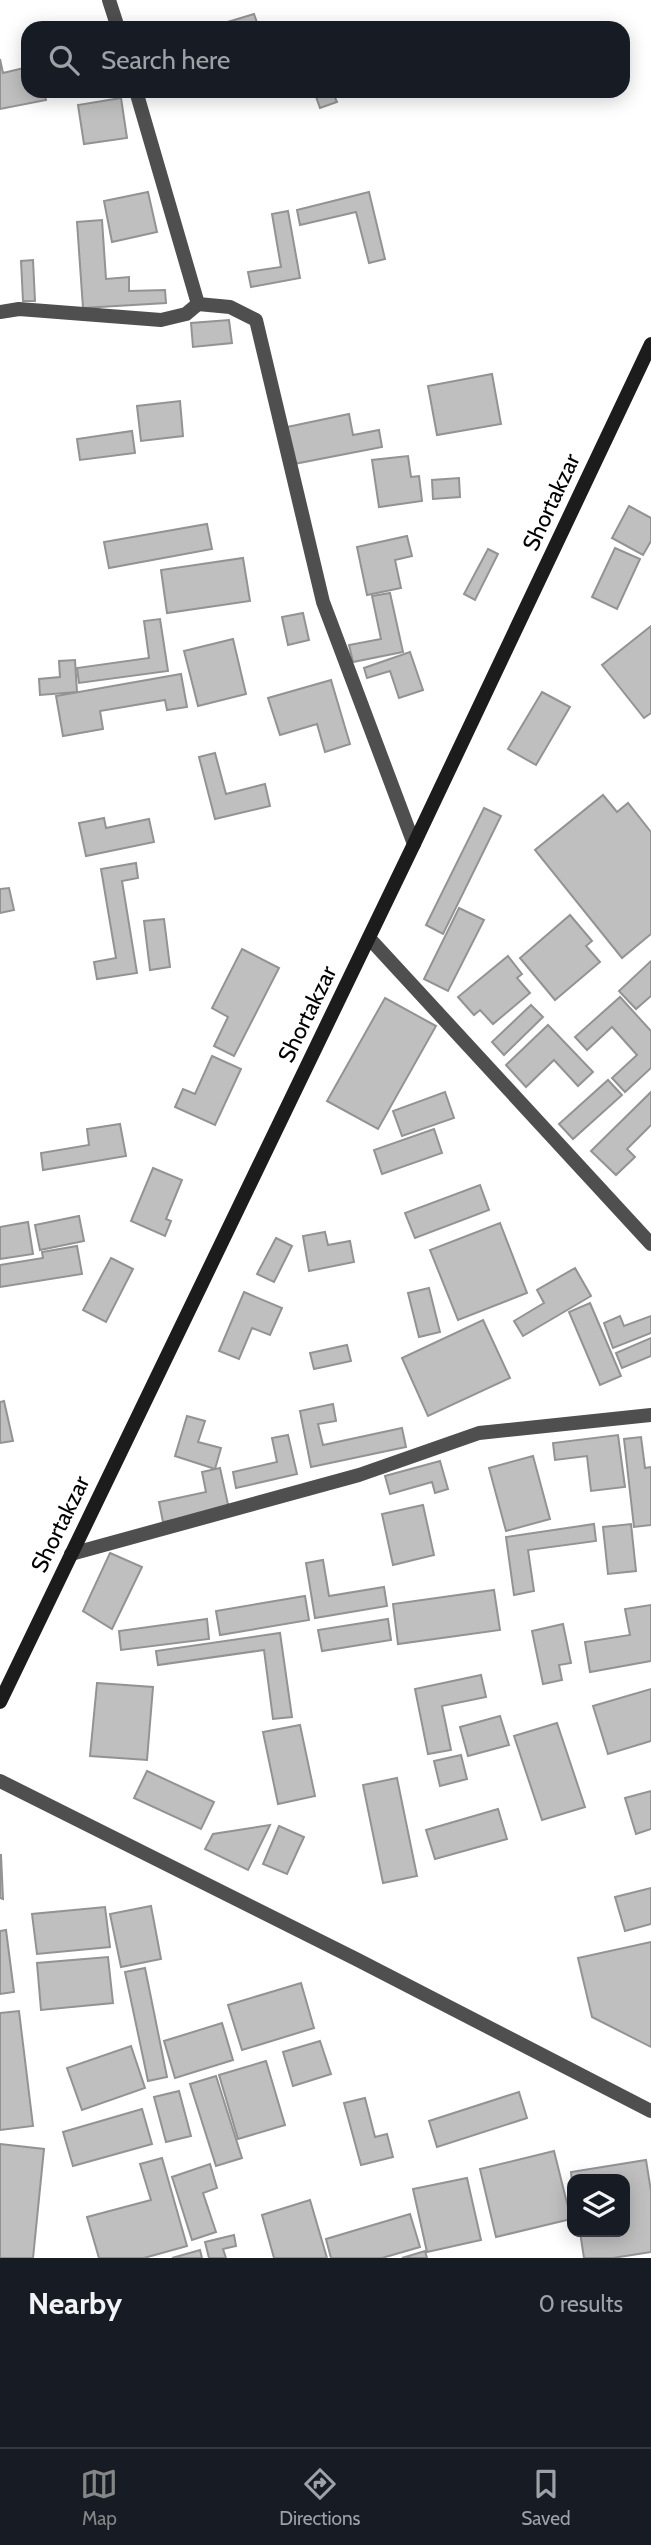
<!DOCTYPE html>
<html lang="en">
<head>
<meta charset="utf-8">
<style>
	:root { --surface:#171b24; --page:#20242c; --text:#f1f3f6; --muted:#9ea1a6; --line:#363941; --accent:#858687 }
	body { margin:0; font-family:Cabin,sans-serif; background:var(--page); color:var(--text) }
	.controls { position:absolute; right:21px; bottom:21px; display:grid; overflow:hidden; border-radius:14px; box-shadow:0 4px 18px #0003 }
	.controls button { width:63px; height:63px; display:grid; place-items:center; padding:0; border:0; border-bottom:2px solid var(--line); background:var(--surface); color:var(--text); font:35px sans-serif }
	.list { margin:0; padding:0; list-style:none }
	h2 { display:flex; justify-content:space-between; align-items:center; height:91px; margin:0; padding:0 28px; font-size:30px }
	h2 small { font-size:23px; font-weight:400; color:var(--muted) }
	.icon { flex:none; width:38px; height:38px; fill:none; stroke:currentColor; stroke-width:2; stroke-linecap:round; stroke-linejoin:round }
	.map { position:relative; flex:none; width:651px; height:2258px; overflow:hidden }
	.search { position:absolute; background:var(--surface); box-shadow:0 4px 18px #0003; left:21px; right:21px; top:21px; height:77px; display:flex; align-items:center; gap:18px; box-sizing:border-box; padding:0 24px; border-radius:21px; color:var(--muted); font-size:26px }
	.sheet { height:189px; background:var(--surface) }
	nav { display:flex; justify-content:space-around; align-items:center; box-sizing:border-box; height:98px; border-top:2px solid var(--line); background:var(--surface); font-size:19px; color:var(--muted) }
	nav a { display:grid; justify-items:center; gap:4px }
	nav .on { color:var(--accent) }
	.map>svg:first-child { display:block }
	.building { fill:#bfbfbf; stroke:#939393; stroke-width:2 }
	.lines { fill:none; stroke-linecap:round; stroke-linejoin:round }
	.street { stroke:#4f4f4f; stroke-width:14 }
	.secondary { stroke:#1c1c1c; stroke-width:14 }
	.labels { text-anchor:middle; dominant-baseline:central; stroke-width:7; stroke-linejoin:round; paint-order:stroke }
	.street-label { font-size:23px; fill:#000; stroke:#fff }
</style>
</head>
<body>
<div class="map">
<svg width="651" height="2258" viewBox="0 0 651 2258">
	<rect width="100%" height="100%" fill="#fff"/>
	<g class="building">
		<path d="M254,14L259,28H222L221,24Z"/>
		<path d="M0,59L3,73L28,67V91H44L46,100L0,109Z"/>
		<path d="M314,91H332L337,102L320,108Z"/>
		<path d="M121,98L127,138L84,144L78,105Z"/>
		<path d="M148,192L157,232L112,242L104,201Z"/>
		<path d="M369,192L385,259L369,263L356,212L300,225L297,210Z"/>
		<path d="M288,211L300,278L251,287L248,272L281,267L272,214Z"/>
		<path d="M102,220L106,279L129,277V291L165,290L166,303L83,308L77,222Z"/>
		<path d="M33,260L35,301H23L21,261Z"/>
		<path d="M229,320L232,343L193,347L191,323Z"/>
		<path d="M492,374L501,424L437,435L428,386Z"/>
		<path d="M180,401L183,436L141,441L137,406Z"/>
		<path d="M349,414L353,435L379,430L382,447L294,464L287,427Z"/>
		<path d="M132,431L135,453L80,460L77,439Z"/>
		<path d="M408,456L411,477L419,476L422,501L379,507L372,460Z"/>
		<path d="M459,478L460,497L433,499L432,480Z"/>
		<path d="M629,506L651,518V541L643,555L612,538Z"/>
		<path d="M207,524L212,549L109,568L104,542Z"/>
		<path d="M407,536L412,556L395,560L401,588L367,595L357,547Z"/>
		<path d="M615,548L640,559L617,609L592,597Z"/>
		<path d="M488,549L498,554L475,600L464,594Z"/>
		<path d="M243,558L250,601L167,613L161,570Z"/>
		<path d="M390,593L403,652L353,662L349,645L381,639L372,596Z"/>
		<path d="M303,613L309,640L288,645L282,617Z"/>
		<path d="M160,619L168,671L79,683L77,668L149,658L144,621Z"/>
		<path d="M651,626V713L644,718L602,665Z"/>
		<path d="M233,639L246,694L198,706L184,651Z"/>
		<path d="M410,652L423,690L399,698L390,671L367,678L364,668Z"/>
		<path d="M75,660L77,692L40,695L39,679L60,677L59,661Z"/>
		<path d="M181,674L187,707L167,710L165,700L100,711L103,729L63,736L56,696Z"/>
		<path d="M331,680L350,744L325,752L317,724L280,735L268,698Z"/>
		<path d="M542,692L570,707L536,765L508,749Z"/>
		<path d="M215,753L226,794L265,784L270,806L215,819L199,757Z"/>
		<path d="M603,795L617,812L628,803L651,832V934L622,958L535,850Z"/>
		<path d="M484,808L501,816L443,934L426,925Z"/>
		<path d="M104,818L106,828L149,819L154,842L86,856L79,823Z"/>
		<path d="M136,863L138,878L122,881L137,973L97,979L94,962L116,958L101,869Z"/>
		<path d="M9,888L14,910L0,913V889Z"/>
		<path d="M459,908L484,920L448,991L424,979Z"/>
		<path d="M570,915L592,941L586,946L600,962L555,1000L520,958Z"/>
		<path d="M164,919L170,967L150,970L144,921Z"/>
		<path d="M242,949L279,968L234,1056L214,1046L228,1017L212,1008Z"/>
		<path d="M508,956L522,974L517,978L530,993L493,1024L480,1010L474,1015L458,997Z"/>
		<path d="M651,961V996L636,1009L619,991Z"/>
		<path d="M620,997L651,1031V1068L625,1092L612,1078L637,1055L612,1027L587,1050L575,1037Z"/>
		<path d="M385,998L436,1026L378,1129L327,1101Z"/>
		<path d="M531,1005L543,1017L504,1055L492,1042Z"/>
		<path d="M548,1025L593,1072L578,1086L554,1060L526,1087L506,1065Z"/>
		<path d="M212,1056L241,1069L215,1125L175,1107L183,1089L195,1094Z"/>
		<path d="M608,1080L622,1095L573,1139L559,1124Z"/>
		<path d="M445,1092L454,1118L402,1136L393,1111Z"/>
		<path d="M651,1092V1125L627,1149L635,1157L616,1175L591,1151Z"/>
		<path d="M120,1124L126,1156L43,1170L41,1153L89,1145L87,1129Z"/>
		<path d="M434,1129L442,1153L382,1174L374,1150Z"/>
		<path d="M153,1168L182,1180L166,1219L171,1221L165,1236L131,1221Z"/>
		<path d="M480,1185L489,1210L415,1238L405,1213Z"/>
		<path d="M79,1216L84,1241L40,1250L35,1225Z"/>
		<path d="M28,1222L33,1254L0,1259V1227Z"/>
		<path d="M500,1223L527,1293L458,1320L430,1250Z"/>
		<path d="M325,1232L328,1245L350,1241L354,1262L309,1271L303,1236Z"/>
		<path d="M276,1238L292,1246L274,1282L257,1274Z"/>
		<path d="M77,1246L82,1274L0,1287V1265L43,1258L42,1252Z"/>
		<path d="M111,1258L133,1269L106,1322L83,1310Z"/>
		<path d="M575,1268L591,1296L523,1336L514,1321L544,1303L537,1290Z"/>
		<path d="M429,1288L440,1332L419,1337L408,1293Z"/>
		<path d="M244,1292L282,1308L270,1335L252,1328L239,1359L219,1351Z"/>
		<path d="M590,1303L621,1376L600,1385L569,1312Z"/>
		<path d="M620,1316L624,1326L651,1316V1333L613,1348L604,1323Z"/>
		<path d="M483,1320L510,1378L428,1416L402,1358Z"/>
		<path d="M651,1338V1356L622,1368L616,1353Z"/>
		<path d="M347,1345L351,1361L314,1369L310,1353Z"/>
		<path d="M4,1401L13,1441L0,1443V1402Z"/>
		<path d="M333,1404L336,1421L318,1424L323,1445L402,1428L406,1447L311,1467L300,1411Z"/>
		<path d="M187,1416L205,1421L198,1442L221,1448L215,1469L175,1456Z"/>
		<path d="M288,1435L297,1474L236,1488L233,1472L277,1462L272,1438Z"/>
		<path d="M618,1435L625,1487L591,1491L587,1456L555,1460L553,1443Z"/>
		<path d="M641,1437L645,1468L651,1467V1525L634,1527L624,1439Z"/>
		<path d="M533,1456L550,1519L506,1531L489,1468Z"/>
		<path d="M440,1461L448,1489L435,1493L432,1482L390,1494L385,1476Z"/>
		<path d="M220,1468L229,1509L163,1522L159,1502L206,1492L202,1472Z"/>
		<path d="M423,1505L434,1555L393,1565L382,1514Z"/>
		<path d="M594,1524L596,1541L528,1550L534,1591L514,1595L506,1537Z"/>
		<path d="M631,1524L636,1571L608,1574L603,1527Z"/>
		<path d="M110,1553L142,1567L112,1629L83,1611Z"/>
		<path d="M323,1560L329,1596L384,1587L387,1606L315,1618L306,1563Z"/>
		<path d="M494,1590L500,1630L398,1644L393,1604Z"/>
		<path d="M305,1596L309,1620L220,1635L216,1611Z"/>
		<path d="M651,1605V1661L590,1672L585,1642L630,1635L625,1609Z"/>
		<path d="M207,1619L209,1639L121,1650L119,1631Z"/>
		<path d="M388,1619L391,1640L322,1651L318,1630Z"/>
		<path d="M563,1624L571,1663L559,1665L562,1680L543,1684L532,1631Z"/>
		<path d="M280,1633L292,1717L273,1719L264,1650L158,1665L156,1651Z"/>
		<path d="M481,1675L486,1697L442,1706L451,1750L428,1754L415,1689Z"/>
		<path d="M97,1683L153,1687L147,1760L90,1756Z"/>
		<path d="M651,1689V1741L608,1754L593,1706Z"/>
		<path d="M500,1716L509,1745L468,1756L460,1727Z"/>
		<path d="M557,1723L585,1807L542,1820L514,1736Z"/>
		<path d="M300,1725L315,1796L278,1804L263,1732Z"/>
		<path d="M461,1755L467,1779L440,1786L434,1761Z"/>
		<path d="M147,1771L214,1802L201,1829L134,1798Z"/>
		<path d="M397,1778L417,1876L383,1883L363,1785Z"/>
		<path d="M651,1791V1829L636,1834L625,1798Z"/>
		<path d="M498,1809L507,1839L435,1859L426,1830Z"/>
		<path d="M270,1825L248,1870L205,1849L213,1834Z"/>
		<path d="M279,1826L304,1837L287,1874L263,1864Z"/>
		<path d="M0,1855H1L3,1899L0,1898Z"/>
		<path d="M651,1888V1924L625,1931L615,1897Z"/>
		<path d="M151,1906L161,1959L121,1967L110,1914Z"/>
		<path d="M105,1907L110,1947L37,1954L32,1914Z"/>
		<path d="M6,1930L14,1992L0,1994V1931Z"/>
		<path d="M651,1942V2047L592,2017L578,1958Z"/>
		<path d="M108,1957L113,2003L41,2010L37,1963Z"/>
		<path d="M145,1968L167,2077L148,2081L125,1972Z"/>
		<path d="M301,1983L314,2028L242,2050L228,2005Z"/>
		<path d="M19,2011L33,2126L0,2130V2013Z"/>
		<path d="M222,2023L233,2060L175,2078L164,2041Z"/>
		<path d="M320,2041L331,2074L293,2086L283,2052Z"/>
		<path d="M131,2046L145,2088L82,2110L67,2068Z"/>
		<path d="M266,2061L285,2125L238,2139L219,2075Z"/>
		<path d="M216,2076L242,2158L216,2166L190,2084Z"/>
		<path d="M179,2091L191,2136L166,2142L154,2097Z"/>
		<path d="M519,2092L527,2118L437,2147L429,2121Z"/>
		<path d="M365,2098L375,2137L387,2134L393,2157L361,2165L344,2103Z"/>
		<path d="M142,2109L152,2144L73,2166L63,2132Z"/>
		<path d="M0,2144L44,2149L33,2258H0Z"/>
		<path d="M554,2151L571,2219L496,2237L480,2169Z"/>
		<path d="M162,2158L187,2246L144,2258H99L87,2217L151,2200L140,2164Z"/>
		<path d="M646,2160L651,2191V2252L613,2258H584L580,2232H625V2179H572V2182L571,2172Z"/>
		<path d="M210,2164L217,2188L203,2193L216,2232L192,2240L172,2177Z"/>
		<path d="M467,2178L481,2240L427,2252L413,2189Z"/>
		<path d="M310,2200L327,2258H274L262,2215Z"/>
		<path d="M410,2214L420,2247L382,2258H331L326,2239Z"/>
		<path d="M234,2235L236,2246L223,2249L226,2258H209L205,2242Z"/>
		<path d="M200,2250L202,2258H172Z"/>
		<path d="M425,2251L427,2258H402Z"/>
	</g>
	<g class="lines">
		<g class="street">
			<path d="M109,0L118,28"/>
			<path d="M136,91L198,304L230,307L256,320L323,602L414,844"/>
			<path d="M0,312L19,309L161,320L186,314L198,304"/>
			<path d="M369,938L651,1244"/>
			<path d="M71,1554L359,1475L479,1433L651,1415"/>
			<path d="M0,1781L356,1959L651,2111"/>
		</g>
		<path class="secondary" d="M0,1702L414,844L651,344"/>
	</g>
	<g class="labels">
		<g class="street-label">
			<text transform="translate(551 502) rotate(-65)">Shortakzar</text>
			<text transform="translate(307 1014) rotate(-64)">Shortakzar</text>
			<text transform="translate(60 1524) rotate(-64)">Shortakzar</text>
		</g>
	</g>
</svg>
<div class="controls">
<button><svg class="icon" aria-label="layers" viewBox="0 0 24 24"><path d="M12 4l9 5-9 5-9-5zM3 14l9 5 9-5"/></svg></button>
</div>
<div class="search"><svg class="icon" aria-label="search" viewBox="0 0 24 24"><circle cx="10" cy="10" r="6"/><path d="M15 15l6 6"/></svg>Search here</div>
</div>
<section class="sheet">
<h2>Nearby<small>0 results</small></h2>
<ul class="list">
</ul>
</section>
<nav>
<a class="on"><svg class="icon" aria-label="map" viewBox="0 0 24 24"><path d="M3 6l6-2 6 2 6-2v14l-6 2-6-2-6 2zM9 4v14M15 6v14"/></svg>Map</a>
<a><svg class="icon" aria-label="directions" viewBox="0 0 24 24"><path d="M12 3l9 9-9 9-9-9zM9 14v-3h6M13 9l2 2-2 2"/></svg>Directions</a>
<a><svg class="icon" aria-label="saved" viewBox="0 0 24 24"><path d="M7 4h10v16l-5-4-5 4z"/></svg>Saved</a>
</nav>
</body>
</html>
